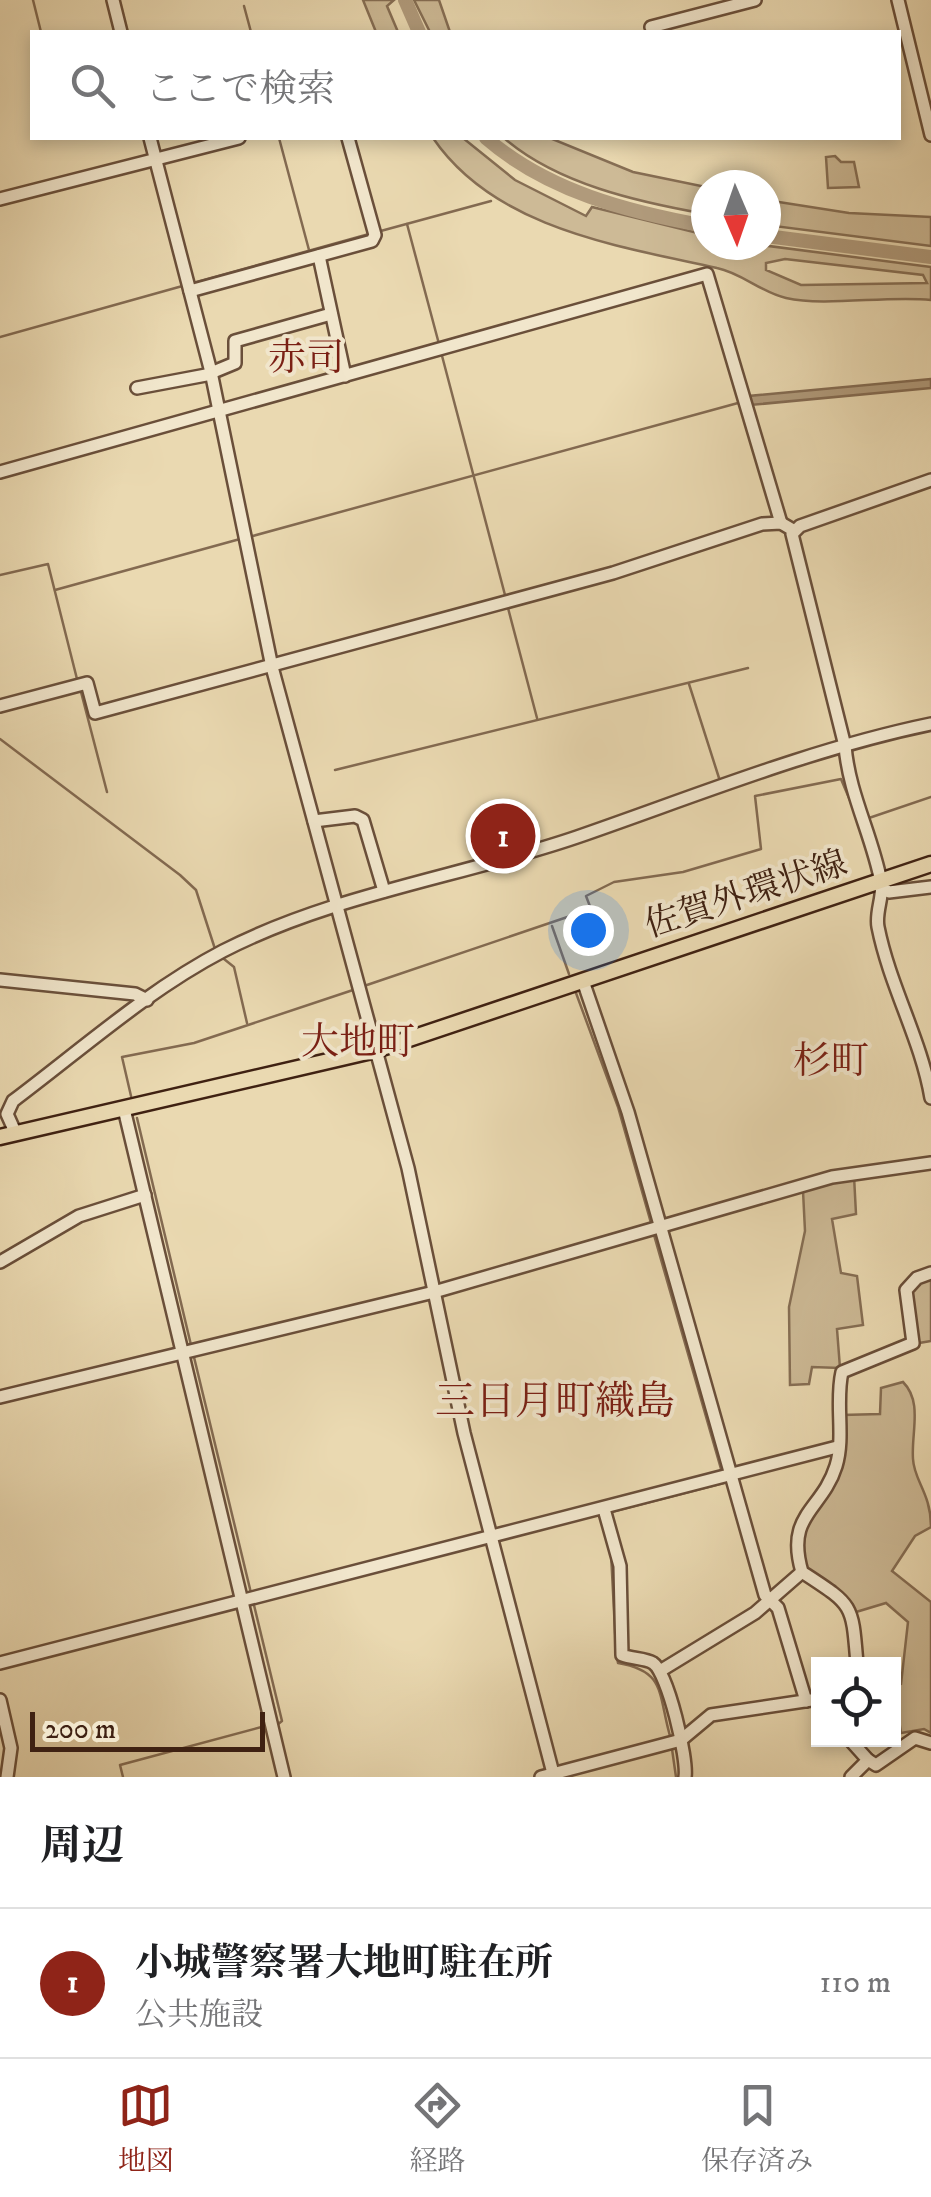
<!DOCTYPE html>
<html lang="ja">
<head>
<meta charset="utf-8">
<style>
	:root { --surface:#fff; --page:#f6f6f6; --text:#202124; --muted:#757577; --line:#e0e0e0; --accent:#8f2418 }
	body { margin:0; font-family:"IM FELL DW Pica","Noto Serif JP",serif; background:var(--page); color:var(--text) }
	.controls { position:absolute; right:30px; bottom:30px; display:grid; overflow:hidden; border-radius:0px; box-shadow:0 5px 15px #0003 }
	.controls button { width:90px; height:90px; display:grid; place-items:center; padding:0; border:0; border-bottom:2px solid var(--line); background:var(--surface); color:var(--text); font:50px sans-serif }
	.compass { position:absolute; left:691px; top:170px; width:90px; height:90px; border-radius:50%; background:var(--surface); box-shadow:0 5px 15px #0003; rotate:178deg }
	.scale { position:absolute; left:30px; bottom:25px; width:235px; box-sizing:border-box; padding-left:10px; border:5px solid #3f2112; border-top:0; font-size:28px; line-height:35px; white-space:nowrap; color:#3f2112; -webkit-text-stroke:8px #f1e6cc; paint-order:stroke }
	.you { position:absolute; left:588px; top:930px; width:35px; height:35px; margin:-25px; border:8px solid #fff; border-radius:50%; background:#1a73e8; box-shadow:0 0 0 15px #1a73e833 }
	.badge { display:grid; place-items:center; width:65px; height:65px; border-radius:50%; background:var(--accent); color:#fff; font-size:32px; font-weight:700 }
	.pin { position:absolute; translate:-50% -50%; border:5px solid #fff; box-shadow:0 2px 10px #0006 }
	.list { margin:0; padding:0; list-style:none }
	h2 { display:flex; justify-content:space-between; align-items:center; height:130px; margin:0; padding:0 40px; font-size:42px }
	h2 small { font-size:32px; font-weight:400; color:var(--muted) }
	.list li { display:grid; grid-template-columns:65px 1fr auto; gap:30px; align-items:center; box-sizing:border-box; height:150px; padding:0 40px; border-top:2px solid var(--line) }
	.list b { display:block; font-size:38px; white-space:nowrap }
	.list p { margin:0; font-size:32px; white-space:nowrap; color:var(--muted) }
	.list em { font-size:32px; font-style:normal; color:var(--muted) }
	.icon { flex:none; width:55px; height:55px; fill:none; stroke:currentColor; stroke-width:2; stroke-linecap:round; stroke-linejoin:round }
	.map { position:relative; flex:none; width:931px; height:1777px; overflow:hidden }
	.search { position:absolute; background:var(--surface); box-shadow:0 5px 15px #0003; left:30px; right:30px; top:30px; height:110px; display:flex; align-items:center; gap:25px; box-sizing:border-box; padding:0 35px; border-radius:0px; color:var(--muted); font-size:38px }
	.sheet { height:280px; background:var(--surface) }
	nav { display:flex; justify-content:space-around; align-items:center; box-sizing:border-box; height:140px; border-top:2px solid var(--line); background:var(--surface); font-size:28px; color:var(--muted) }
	nav a { display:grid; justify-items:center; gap:5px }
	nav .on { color:var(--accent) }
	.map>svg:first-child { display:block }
	.green { fill:#cdba96; stroke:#866e54; stroke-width:2.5; fill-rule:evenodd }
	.water { fill:#b09a7b; stroke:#836a51; stroke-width:2.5 }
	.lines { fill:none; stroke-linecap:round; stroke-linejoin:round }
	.stream { stroke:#836a51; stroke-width:2.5 }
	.river { stroke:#b09a7b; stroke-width:14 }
	.minor-casing { stroke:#6a4f3a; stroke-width:16 }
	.major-casing { stroke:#3f2112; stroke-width:19 }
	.minor { stroke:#f1e6cc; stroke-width:11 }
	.major { stroke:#ead9b1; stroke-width:14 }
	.labels { text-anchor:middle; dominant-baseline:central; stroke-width:8; stroke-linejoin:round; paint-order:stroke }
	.street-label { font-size:35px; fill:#3f2112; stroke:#f1e6cc }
	.neighbourhood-label { font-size:38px; fill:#7a1f14; stroke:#f1e6cc }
	.quarter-label { font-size:40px; fill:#7a1f14; stroke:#f1e6cc }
</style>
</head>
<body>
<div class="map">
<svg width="931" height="1777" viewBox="0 0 931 1777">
	<rect width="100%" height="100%" fill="#ead9b1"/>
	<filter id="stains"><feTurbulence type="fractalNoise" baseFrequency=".002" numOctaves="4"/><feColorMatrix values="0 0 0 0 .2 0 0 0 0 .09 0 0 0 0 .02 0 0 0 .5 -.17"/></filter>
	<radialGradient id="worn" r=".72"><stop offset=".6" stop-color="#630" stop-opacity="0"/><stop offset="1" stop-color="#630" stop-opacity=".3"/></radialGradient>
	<g class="green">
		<path d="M363,0H394L387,6L398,32H376Z"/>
		<path d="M414,0H439L450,32H430Z"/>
		<path d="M433,138H463L515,180L586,216L592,207L706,235V245H761L931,267V300C888,295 826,307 786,298C762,293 742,273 717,268C619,246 495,229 433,138ZM785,259L923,275L927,283L801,285L766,270V263Z"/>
		<path d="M504,138H550L633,172L706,187V214C638,202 557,184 504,138Z"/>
		<path d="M835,156L841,162H854L859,187L828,188L826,157Z"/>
		<path d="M766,200L849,213L931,217V246L766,225Z"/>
		<path d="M854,1176L856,1214L832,1219L841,1273L857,1276L863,1325L837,1329L840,1368L812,1367L809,1384L790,1385L789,1307L805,1231L803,1191Z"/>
		<path d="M931,1277V1341L919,1343L909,1295L914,1283Z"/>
		<path d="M903,1382C923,1402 911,1433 913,1459C914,1481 931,1493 931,1527L915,1536L892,1571L931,1602V1733L924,1729L901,1733L898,1714L894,1713V1687L901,1684L908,1622L886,1603L856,1612C842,1595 819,1585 809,1573C778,1533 830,1504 839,1470C844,1453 841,1432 842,1415L880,1414L881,1388Z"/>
	</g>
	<path class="water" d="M931,379V388L750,405L749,396Z"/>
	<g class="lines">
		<g class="stream">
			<path d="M33,0L41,32"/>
			<path d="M244,6L251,32"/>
			<path d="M279,138L309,250"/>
			<path d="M407,224L439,344"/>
			<path d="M377,232L491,201"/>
			<path d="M193,283L369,234"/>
			<path d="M0,337L186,285"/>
			<path d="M441,352L505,595"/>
			<path d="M249,537L738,403"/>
			<path d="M0,575L48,564L77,679"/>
			<path d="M55,590L240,539"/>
			<path d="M508,608L537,718"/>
			<path d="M689,684L719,778"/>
			<path d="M81,692L107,792"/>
			<path d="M0,739L180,875L196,890L215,949"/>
			<path d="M335,770L748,668"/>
			<path d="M866,819L931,797"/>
			<path d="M552,926L569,974"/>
			<path d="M224,959L234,967L247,1023"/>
			<path d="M364,986L591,909L586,896L614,882L683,872L761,849L755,796L841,779L859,822"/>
			<path d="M576,993L618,1107L651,1223"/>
			<path d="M131,1096L122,1057L194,1043L356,989"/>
			<path d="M137,1118L191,1345"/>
			<path d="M654,1235L721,1469"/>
			<path d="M430,1300L438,1336"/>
			<path d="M193,1353L251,1593"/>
			<path d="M611,1512L724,1483"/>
			<path d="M611,1553L616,1650"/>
			<path d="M253,1601L282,1721L277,1725"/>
			<path d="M617,1657L618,1663C666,1671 658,1694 670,1736"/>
			<path d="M280,1737L290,1777"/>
			<path d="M672,1749L676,1777"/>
			<path d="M123,1777L120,1765L265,1726"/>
		</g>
		<g class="river">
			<path d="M405,0L419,32"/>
			<path d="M486,138C547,191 628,212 706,226"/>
			<path d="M766,236L931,257"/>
		</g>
		<g class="minor-casing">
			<g id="minor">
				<path d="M113,0L121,32"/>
				<path d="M898,0L931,135"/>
				<path d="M651,27L755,0"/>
				<path d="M150,138L211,372L272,667L408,1168L464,1433L554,1777"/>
				<path d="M0,199L239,138"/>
				<path d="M319,256L345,376"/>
				<path d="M190,291L372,241L375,235L348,138"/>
				<path d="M137,388L206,375L235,363V341L331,314"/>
				<path d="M0,472L707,274L781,523"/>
				<path d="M931,480L800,526L792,534L845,746C849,794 872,835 881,882C884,896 875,912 878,927C890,987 921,1039 931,1098"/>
				<path d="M0,706L87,683L95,713L613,573L762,524L781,523L793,530"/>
				<path d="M314,821L355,816L363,820L384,891"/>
				<path d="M882,888L889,892L931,887"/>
				<path d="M0,980L135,994L147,1000"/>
				<path d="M583,981L628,1112L765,1595L778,1608L806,1701"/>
				<path d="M124,1109L284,1777"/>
				<path d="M16,1134L7,1114L13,1101C81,1050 148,990 223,951C334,894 460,877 577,837C693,797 810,749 931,724"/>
				<path d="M0,1262L79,1216L145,1195"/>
				<path d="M0,1397L434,1292L832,1177L931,1163"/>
				<path d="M604,1509L620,1566L622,1655C632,1659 645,1658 653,1663C668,1673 688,1759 685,1777"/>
				<path d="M0,1663L837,1447"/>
				<path d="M857,1664C852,1603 854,1606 802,1572C785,1514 822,1511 836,1466C845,1437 835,1402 842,1372L913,1343L906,1290L917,1278L931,1273"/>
				<path d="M660,1671L755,1613L802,1572"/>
				<path d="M0,1700L11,1748L7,1777"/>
				<path d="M850,1740L868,1760L851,1777"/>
				<path d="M868,1760L876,1765L915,1738L931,1743"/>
				<path d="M541,1777L681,1740L711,1715L818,1699"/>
			</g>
		</g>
		<g class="major-casing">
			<path id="major" d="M0,1137L376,1050L931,864"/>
		</g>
		<use href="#minor" class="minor"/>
		<use href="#major" class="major"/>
	</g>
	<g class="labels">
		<g class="street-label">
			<text transform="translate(746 895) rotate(-18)">佐賀外環状線</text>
		</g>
		<g class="neighbourhood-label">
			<text x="306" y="359">赤司</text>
			<text x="358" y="1043">大地町</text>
			<text x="831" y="1062">杉町</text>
		</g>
		<g class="quarter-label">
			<text x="555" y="1403">三日月町織島</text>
		</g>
	</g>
	<rect width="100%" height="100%" filter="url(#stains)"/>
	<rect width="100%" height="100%" fill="url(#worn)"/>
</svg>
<div class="controls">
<button><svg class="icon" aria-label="locate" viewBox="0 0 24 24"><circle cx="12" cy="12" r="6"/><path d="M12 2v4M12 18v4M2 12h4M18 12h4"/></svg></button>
</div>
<svg class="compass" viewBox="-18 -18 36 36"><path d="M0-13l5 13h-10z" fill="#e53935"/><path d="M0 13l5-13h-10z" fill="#757577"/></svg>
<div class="scale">200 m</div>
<div class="you"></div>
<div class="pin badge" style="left:503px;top:836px">1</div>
<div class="search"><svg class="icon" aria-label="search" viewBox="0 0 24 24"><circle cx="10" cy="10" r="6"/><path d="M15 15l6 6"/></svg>ここで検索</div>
</div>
<section class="sheet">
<h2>周辺<small></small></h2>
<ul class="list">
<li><span class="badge">1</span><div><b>小城警察署大地町駐在所</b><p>公共施設</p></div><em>110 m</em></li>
</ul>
</section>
<nav>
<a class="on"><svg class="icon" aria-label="map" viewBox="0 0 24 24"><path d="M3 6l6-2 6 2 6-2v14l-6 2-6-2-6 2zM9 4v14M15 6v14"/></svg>地図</a>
<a><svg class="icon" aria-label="directions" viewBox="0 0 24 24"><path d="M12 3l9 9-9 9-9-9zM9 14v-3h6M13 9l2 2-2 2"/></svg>経路</a>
<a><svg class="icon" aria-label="saved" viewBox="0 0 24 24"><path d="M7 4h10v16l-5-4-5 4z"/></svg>保存済み</a>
</nav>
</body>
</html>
